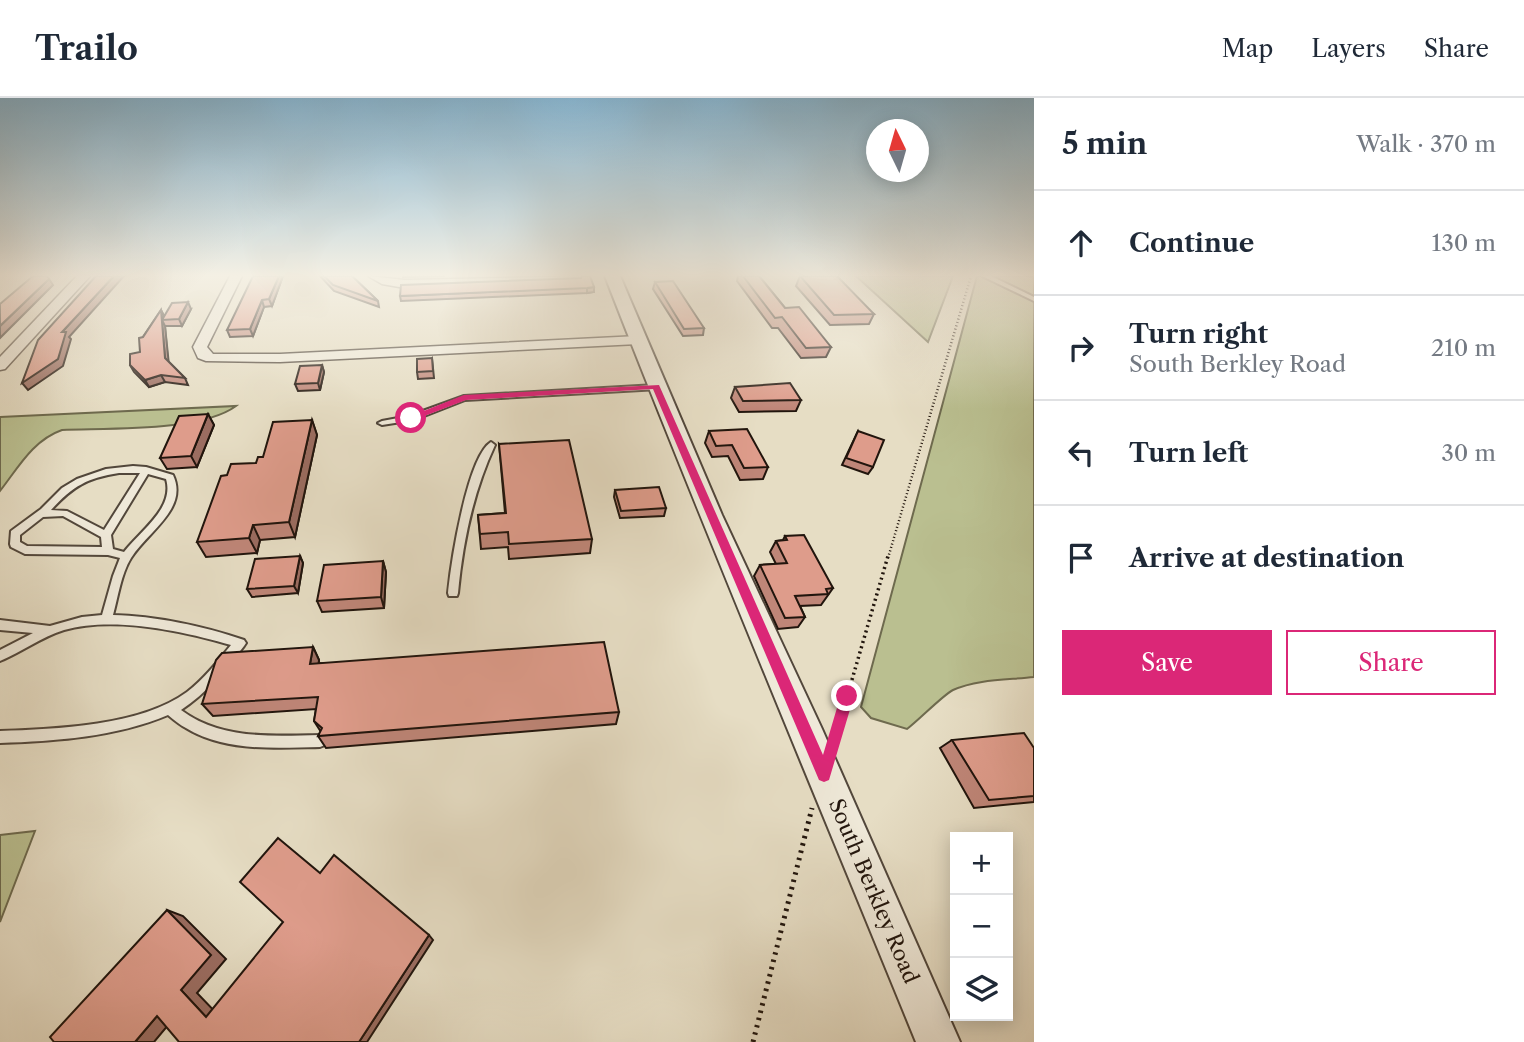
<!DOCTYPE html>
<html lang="en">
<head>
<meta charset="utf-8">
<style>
	:root { --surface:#fff; --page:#f2f2f3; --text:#1f2937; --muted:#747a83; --line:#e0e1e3; --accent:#db2777 }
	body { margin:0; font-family:"Libre Caslon Text",serif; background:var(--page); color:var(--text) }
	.controls { position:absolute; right:21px; bottom:21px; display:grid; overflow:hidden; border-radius:0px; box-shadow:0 4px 18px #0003 }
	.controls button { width:63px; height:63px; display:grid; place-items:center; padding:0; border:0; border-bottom:2px solid var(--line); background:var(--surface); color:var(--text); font:35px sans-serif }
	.compass { position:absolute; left:866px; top:21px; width:63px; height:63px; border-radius:50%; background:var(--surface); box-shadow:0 4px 18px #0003; rotate:355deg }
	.stop { position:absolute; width:21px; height:21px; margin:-16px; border:5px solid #db2777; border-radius:50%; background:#fff }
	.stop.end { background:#db2777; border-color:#fff; box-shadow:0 2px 7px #0008 }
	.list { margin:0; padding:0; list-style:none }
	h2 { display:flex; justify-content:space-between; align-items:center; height:91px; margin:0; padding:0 28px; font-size:30px }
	h2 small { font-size:23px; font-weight:400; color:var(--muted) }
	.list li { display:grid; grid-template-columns:46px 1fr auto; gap:21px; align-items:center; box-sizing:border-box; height:105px; padding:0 28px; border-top:2px solid var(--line) }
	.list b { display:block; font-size:26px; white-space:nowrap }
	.list p { margin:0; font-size:23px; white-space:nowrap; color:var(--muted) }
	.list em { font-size:23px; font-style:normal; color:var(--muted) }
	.actions { display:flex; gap:14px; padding:21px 28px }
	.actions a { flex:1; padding:16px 0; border:2px solid var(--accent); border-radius:0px; text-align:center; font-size:24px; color:var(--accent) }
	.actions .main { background:var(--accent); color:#fff }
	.icon { flex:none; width:38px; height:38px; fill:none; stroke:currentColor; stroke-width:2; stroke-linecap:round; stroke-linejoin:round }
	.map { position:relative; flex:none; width:1034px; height:944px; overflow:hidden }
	header { display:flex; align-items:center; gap:42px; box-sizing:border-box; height:98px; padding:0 35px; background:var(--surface); border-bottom:2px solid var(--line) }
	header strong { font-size:33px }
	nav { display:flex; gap:38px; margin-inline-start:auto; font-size:24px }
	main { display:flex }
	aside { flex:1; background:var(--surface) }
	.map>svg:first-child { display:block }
	.green { fill:#babf90; stroke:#6e6a4e; stroke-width:2 }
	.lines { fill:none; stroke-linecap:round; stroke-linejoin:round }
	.service-casing { stroke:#52473b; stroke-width:4 }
	.minor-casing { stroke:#52473b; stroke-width:3 }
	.tertiary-casing { stroke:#52473b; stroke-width:4 }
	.path-far2 { stroke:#21150d; stroke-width:2.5; stroke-dasharray:1 2.5; stroke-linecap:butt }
	.path-far1 { stroke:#21150d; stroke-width:3.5; stroke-dasharray:2 3.5; stroke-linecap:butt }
	.path { stroke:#21150d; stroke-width:5; stroke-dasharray:2.5 5; stroke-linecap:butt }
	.service { fill:#efe9d9; fill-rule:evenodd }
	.minor { fill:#efe9d9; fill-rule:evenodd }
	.tertiary { fill:#efe9d9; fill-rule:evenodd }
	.wall { fill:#bf8678; stroke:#21150d; stroke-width:2 }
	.shaded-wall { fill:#9b6d61; stroke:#21150d; stroke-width:2 }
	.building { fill:#de9c8b; stroke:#21150d; stroke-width:2 }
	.route { fill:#db2777 }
	.labels { text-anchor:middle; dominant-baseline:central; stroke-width:5; stroke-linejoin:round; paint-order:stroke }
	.street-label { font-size:21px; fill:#21150d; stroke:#efe9d9 }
</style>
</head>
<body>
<header>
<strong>Trailo</strong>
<nav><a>Map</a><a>Layers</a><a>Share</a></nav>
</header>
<main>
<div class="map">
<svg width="1034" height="944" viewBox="0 0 1034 944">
	<rect width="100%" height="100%" fill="#e6ddc4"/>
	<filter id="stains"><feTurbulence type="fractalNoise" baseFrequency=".00286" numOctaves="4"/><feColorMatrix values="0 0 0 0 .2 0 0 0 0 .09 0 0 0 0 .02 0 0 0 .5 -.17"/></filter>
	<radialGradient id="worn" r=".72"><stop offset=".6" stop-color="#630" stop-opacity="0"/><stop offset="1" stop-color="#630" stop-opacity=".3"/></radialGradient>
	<g class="green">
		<path d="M857,178H953L928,244L856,178Z"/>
		<path d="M977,178H1034V579C1008,582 977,581 953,592C943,597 919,622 907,631L871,620L861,609Z"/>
		<path d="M236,308C201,334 108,330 62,332C33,342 18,370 0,393V319Z"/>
		<path d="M35,733L0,824V737Z"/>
	</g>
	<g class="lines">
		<g class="service-casing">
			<g id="service">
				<path d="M982,178H991L1034,199V203Z"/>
				<path d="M656,287L660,289L659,291L465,302L414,322L382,327L378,325L382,323L409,318L464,298Z"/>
				<path d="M491,344L495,347C473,394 463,443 458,495L457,498H449L448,495C451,465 467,359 491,344Z"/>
				<path d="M133,368L146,369L173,377C189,411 147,434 131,460C121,476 118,499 113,517C155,518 204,528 244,542L246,545L244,548C225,572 207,595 181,612C221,642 273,638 320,637L325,639L327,643L325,647L320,649C276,650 225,654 186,630C180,627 174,622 168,617C116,639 56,643 0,645V633C56,631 141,628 187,594C204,581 218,563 231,547C183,533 113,518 64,532C41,539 22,554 0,563V552L33,535L0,532V522L50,528L82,519L102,517L113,478L120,460L108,457L25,456L11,449L10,446L11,433L41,411L62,390L77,381L106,371ZM119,375H140L104,432L67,413L51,412C73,388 87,380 119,375ZM148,376L166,381C175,410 140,433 124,454L113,451L111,437ZM63,418L101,439L102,449L27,448L20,444V437L43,419Z"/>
			</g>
		</g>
		<g class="minor-casing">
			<g id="minor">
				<path d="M77,178H90L5,271L0,272V259Z"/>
				<path d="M230,178H242L207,249L213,256H280L638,238L645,242L638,246L280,264L206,263L198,260L193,249Z"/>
				<path d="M368,178L405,182L586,178L580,182L405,190L382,186Z"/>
			</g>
		</g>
		<g class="tertiary-casing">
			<path id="tertiary" d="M605,178H620L722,417L822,631L960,944H916C812,689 705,435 605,178Z"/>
		</g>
		<path class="path-far2" d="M888,460L971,178"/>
		<path class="path-far1" d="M835,640L888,458"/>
		<path class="path" d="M753,944L812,710"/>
		<use href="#service" class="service"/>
		<use href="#minor" class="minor"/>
		<use href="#tertiary" class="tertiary"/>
	</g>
	<g class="wall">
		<path d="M283,178L272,208L264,209L253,238L230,239L227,232Z"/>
		<path d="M320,178H352L378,203L379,209L334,193Z"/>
		<path d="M403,178H445L403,179Z"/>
		<path d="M738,178H759L785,210L831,249L826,259L801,260L778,230H772L737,183Z"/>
		<path d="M800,178L874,216L869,226L830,227L796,188Z"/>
		<path d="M655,184L704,230L703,237L683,238L653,191Z"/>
		<path d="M594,189V194L587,195L401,203L400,198Z"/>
		<path d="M191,211L182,228H165L168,263L185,280L188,287L165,284L149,289L134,274L130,267L140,254L143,239L161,212L164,218Z"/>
		<path d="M432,260L434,280L418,281L417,274Z"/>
		<path d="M322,267L324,274L320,292L298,293L295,286Z"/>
		<path d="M735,289L801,302L796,313L739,314L731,300Z"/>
		<path d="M208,316L214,327L197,369L167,371L160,360Z"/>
		<path d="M312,322L317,337L295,439L260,442L257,455L206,459L197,444L256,365L263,359Z"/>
		<path d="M709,333L768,369L763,381L740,382L728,358L712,359L705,345Z"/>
		<path d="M858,333L873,369L868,376L842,367Z"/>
		<path d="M499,346L592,441L590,455L509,461L508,449L481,451L478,417L505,415Z"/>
		<path d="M615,392L666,410L664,418L620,420L614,399Z"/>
		<path d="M785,438L833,490L821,507L800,508L805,519L798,529L778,531L754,478L760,467L776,466L770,454L776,443L783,442Z"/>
		<path d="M300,458L303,465L298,495L252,499L247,491Z"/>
		<path d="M383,463L386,474L384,510L322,514L317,503Z"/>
		<path d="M313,549L319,562V565L619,614L616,626L326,650L318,638L321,634L314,623L316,611L213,618L202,606Z"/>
		<path d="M952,642L1034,650V704L974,710L940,650Z"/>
	</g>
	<g class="shaded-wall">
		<path d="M114,178H124L69,239L71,241L63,268L28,292L22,285L62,234Z"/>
		<path d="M279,178H283L272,208L269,201Z"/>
		<path d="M49,181L53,187L0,240V228Z"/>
		<path d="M594,189V194L587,195V190Z"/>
		<path d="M262,202L264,209L253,238L250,231Z"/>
		<path d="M188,204L191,211L182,228L179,221Z"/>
		<path d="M161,212L164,218L162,222L165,228L169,267L165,260Z"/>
		<path d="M322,267L324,274L320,292L318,285Z"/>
		<path d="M161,277L165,284L149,289L145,282Z"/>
		<path d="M208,316L214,327L197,369L191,358Z"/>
		<path d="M312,322L317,337L295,439L289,424Z"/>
		<path d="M253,427L260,442L257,455L249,440Z"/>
		<path d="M300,458L303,465L298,495L294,488Z"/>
		<path d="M383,463L386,474L384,510L381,499Z"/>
		<path d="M313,549L319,562L317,578L310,566Z"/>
		<path d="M167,812L183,818L226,861L197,895L222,921L206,919L181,892Z"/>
		<path d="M429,837L433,842L367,944H359Z"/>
		<path d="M157,918L174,920L154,944H135Z"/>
	</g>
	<g class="building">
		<path d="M33,178H47L49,181L0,228V206Z"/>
		<path d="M96,178H114L62,234H66L58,261L22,285L38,242Z"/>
		<path d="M253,178H279L269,201L262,202L250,231L227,232Z"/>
		<path d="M324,178H352L378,203L333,187Z"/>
		<path d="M582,178H590L594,189L587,190L400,198L401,187L581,180Z"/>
		<path d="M743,178H759L785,210L799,209L831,249L806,250L782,219L775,220Z"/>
		<path d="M800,178H837L874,216L834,217Z"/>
		<path d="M673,183L704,230L684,231L655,184Z"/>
		<path d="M188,204L179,221L162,222L172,205Z"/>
		<path d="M161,212L165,260L185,280L161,277L145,282L130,267V256L140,254L139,240L143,239Z"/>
		<path d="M432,260L433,273L417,274V261Z"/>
		<path d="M322,267L318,285L295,286L300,268Z"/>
		<path d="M790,285L801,302L743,303L735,289Z"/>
		<path d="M208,316L191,358L160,360L179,318Z"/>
		<path d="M312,322L289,424L253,427L249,440L197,444L221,378L227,377L231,366L256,365L258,359H263L273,324Z"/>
		<path d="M747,331L768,369L744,370L732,347L716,348L709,333Z"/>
		<path d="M858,333L884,342L873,369L846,360Z"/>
		<path d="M569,342L592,441L509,446L508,434L480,436L478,417L506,415L499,346Z"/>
		<path d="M659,389L666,410L621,413L615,392Z"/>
		<path d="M804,437L833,490L826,491L828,496L795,498L805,519L785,520L760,467L787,465L776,443L787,442L785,438Z"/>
		<path d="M300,458L294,488L247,491L255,461Z"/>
		<path d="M383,463L381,499L317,503L324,467Z"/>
		<path d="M604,544L619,614L318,638L322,630L314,623L318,599L202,606L216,562L222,555L313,549L310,566Z"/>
		<path d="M1024,635L1034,650V698L989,702L952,642Z"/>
		<path d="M278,740L320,775L334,757L429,837L359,944H179L157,918L135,944H54L50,939L167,812L211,857L181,892L206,919L283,824L240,784Z"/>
	</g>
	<linearGradient id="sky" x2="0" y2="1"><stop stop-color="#87b7d4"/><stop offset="0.57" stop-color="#f4f0e4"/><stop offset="1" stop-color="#f4f0e4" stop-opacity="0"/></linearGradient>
	<rect width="1034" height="311" fill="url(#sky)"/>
	<path class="route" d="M659,287L823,657L842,593H852L854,598L829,682L824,684L819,682L653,291L466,302L414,322L406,320L464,297Z"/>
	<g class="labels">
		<g class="street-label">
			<text transform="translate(874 793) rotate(67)">South Berkley Road</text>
		</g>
	</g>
	<rect width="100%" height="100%" filter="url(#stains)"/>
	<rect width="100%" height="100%" fill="url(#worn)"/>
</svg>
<div class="controls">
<button>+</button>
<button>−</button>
<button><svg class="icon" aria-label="layers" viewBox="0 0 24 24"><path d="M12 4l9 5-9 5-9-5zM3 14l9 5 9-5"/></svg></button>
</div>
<svg class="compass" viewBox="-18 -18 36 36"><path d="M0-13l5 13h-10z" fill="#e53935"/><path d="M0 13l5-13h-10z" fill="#747a83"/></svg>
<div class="stop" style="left:411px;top:320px"></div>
<div class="stop end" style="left:847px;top:598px"></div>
</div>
<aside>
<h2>5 min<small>Walk · 370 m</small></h2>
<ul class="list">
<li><svg class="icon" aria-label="ahead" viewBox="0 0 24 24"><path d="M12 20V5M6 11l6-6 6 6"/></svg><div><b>Continue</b></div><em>130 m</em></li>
<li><svg class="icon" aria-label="right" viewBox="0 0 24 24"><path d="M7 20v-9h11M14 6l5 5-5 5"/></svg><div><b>Turn right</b><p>South Berkley Road</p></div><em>210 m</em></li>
<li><svg class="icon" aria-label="left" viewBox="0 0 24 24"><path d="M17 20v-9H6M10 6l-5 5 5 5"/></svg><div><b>Turn left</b></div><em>30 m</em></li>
<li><svg class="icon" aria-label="arrive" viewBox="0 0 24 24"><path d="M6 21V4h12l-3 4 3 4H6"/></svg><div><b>Arrive at destination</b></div></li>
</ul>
<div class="actions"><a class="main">Save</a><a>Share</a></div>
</aside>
</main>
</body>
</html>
